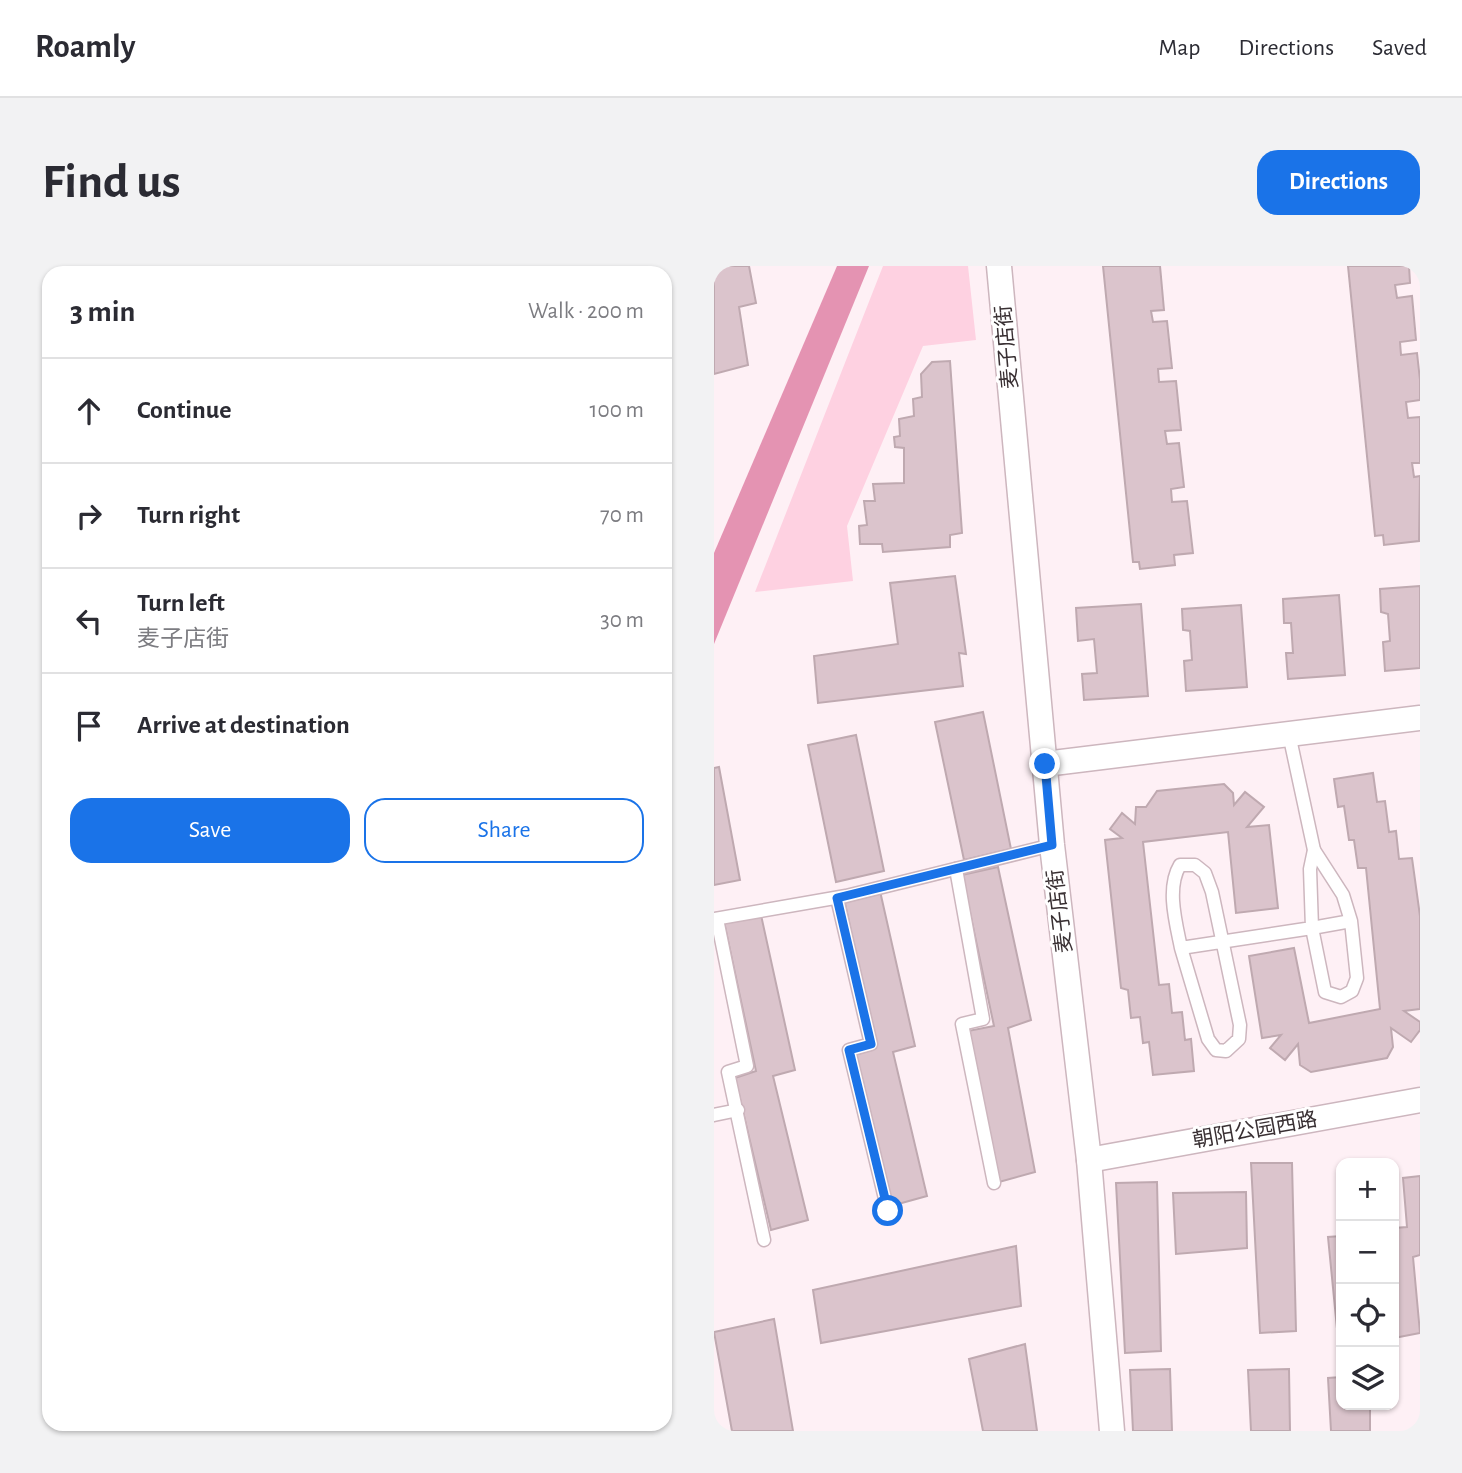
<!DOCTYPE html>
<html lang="en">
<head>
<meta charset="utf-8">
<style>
	:root { --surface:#fff; --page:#f2f2f3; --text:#2b2b33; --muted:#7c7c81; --line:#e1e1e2; --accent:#1a73e8 }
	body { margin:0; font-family:"Alegreya Sans","Noto Sans SC",sans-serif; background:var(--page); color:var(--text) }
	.controls { position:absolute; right:21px; bottom:21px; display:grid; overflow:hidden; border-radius:14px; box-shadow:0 2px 5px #0004 }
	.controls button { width:63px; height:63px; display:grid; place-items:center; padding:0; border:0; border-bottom:2px solid var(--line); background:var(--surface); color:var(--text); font:35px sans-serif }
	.stop { position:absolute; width:21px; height:21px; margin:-16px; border:5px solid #1a73e8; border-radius:50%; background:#fff }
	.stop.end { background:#1a73e8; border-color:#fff; box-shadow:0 2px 7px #0008 }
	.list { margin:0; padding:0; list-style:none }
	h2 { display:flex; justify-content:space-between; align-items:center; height:91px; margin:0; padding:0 28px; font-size:30px }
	h2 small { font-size:23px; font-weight:400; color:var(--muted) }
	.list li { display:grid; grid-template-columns:46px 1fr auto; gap:21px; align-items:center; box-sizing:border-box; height:105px; padding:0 28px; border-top:2px solid var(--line) }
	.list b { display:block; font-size:26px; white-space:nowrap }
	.list p { margin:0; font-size:23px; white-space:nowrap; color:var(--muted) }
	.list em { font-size:23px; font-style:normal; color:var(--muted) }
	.actions { display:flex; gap:14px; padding:21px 28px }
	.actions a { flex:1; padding:16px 0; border:2px solid var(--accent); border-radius:21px; text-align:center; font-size:24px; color:var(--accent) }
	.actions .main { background:var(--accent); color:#fff }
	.icon { flex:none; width:38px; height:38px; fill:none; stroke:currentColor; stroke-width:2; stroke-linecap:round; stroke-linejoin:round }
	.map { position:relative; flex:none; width:706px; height:1165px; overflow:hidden; border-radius:21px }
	header { display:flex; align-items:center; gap:42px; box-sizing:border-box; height:98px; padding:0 35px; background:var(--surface); border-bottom:2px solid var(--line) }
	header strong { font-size:33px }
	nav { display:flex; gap:38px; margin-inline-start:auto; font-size:24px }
	.intro { display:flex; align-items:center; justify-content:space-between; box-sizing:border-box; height:168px; padding:0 42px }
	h1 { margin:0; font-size:49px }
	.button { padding:18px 32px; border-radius:21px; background:var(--accent); color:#fff; font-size:24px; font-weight:700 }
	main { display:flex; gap:42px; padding:0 42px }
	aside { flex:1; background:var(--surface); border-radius:21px; box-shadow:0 2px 5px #0004 }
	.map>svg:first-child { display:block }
	.green { fill:#fed1e1 }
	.water { fill:#e493b2 }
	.building { fill:#dbc4cc; stroke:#bfa9b0; stroke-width:2 }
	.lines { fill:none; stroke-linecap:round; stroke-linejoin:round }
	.lane-casing { stroke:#cdb6be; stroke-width:15 }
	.street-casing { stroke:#cdb6be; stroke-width:27 }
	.lane { stroke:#fff; stroke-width:12 }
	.street { stroke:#fff; stroke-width:24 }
	.route { stroke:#1a73e8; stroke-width:9 }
	.labels { text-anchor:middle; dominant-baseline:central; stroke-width:6; stroke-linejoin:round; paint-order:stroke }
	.street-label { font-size:21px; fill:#393033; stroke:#fff }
</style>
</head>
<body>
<header>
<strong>Roamly</strong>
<nav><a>Map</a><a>Directions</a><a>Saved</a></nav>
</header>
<div class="intro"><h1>Find us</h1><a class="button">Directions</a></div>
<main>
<aside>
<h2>3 min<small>Walk · 200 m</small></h2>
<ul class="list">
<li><svg class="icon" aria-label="ahead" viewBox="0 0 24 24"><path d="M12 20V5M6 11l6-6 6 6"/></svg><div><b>Continue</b></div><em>100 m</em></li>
<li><svg class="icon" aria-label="right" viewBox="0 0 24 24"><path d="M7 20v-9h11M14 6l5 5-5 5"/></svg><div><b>Turn right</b></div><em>70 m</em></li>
<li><svg class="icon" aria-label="left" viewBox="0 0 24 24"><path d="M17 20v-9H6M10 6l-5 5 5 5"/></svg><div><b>Turn left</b><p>麦子店街</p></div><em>30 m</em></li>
<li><svg class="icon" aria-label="arrive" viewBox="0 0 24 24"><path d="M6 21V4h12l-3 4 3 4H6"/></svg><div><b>Arrive at destination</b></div></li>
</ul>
<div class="actions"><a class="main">Save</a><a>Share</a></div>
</aside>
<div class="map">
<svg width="706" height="1165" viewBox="0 0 706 1165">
	<rect width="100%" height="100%" fill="#fef0f5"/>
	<path class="green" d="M169,0H254L262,74L209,80L133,260L139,315L41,326Z"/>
	<path class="water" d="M123,0H155L0,378V287Z"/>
	<g class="building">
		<path d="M0,0H35L42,37L25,41L34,99L0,108Z"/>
		<path d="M389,0H446L450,44L437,45L439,56L453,55L458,102L444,103L445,116L462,115L467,164L451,165L453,178L465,177L470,221L457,223L458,236L473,235L479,287L460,289L461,299L426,303L425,296H419Z"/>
		<path d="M634,0H695L696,17L681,19L683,32L698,30L702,74L686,76L687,89L703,87L706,114V134L692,136L694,152L706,151V197H698L700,211L706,210L705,275L670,279L669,269L661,270Z"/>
		<path d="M236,95L248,267L236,269V281L169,286L168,278H146L145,260L153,259L150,235H161L159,218L190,217V182L181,181L180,171L186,170L185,153L200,150L199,133L208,131L207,108L218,96Z"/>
		<path d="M241,310L252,388L245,387L249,420L104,437L100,390L184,378L176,317Z"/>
		<path d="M706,320V402L671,405L669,376L676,375L674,348L667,346L666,323Z"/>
		<path d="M625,329L631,409L574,413L572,387H579L577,357H570L569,333Z"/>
		<path d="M427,338L434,430L370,434L368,408L383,407L380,373L364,375L362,342Z"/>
		<path d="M527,339L533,421L472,425L470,395L478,394L476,365L469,364L468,343Z"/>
		<path d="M269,446L297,583L250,594L221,456Z"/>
		<path d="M142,469L170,605L122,616L94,479Z"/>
		<path d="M5,501L26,614L0,619V502Z"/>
		<path d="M659,507L663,536L671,535L675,566L682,565L685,593L698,592L706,650V743L690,745L706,756V764L697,776L677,762L679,781L673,792L597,806L586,799L584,778L571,794L556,782L567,769L548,772L535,690L580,682L595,757L666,743L652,602H644L640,574H635L630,540L624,541L620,513Z"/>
		<path d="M510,518L519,527L520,539L531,526L550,541L533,561L555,559L564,642L522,647L514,566L429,576L445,719L455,718L458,747L468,746L471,774L477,773L480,805L439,809L435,776L429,777L426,751L417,752L414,724L407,722L391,574L408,572L396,563L408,547L421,558L422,541H432L443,525Z"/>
		<path d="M284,601L317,754L294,762L321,906L285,916L254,765L280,760L248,609Z"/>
		<path d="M166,625L201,780L179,786L213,930L177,940L141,789L162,782L130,633Z"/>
		<path d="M47,649L81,804L59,810L94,954L57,964L21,812L42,805L10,656Z"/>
		<path d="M537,897H578L582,1065L546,1067Z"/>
		<path d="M706,910V989L699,991L706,1067L680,1072V962L693,961L689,912Z"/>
		<path d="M443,916L447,1085L411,1087L402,917Z"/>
		<path d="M532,926L533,982L462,988L459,927Z"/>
		<path d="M627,970V1082L625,1083L614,971Z"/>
		<path d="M302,980L307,1040L107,1077L99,1024Z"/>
		<path d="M60,1053L79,1165H18L0,1066Z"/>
		<path d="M311,1078L323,1165H269L255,1093Z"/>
		<path d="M456,1103L458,1165H419L416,1104Z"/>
		<path d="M575,1103L576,1165H537L534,1104Z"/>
		<path d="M627,1111V1139H656V1165H617L614,1112Z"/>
	</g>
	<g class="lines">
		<g class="lane-casing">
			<g id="lane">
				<path d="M600,584L629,629L637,655L643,712L638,725L627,731L611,726L598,662L637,655"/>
				<path d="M242,603L269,753L248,758L280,917"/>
				<path d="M123,632L157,778L135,784L174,945"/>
				<path d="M0,653L132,630L338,579"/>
				<path d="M3,653L33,800L14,806L50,974"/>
				<path d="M467,682C462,657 452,622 466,599H481L491,607L498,626L526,759L525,773L512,785L502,784L494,773L467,682L598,662L596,603L600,584L575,468"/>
				<path d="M0,849L24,844"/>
			</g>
		</g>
		<g class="street-casing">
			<g id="street">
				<path d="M285,0L338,579L375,894L398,1165"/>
				<path d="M331,498L706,452"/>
				<path d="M375,894L706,834"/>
			</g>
		</g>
		<use href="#lane" class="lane"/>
		<use href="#street" class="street"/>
	</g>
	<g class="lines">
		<path class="route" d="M174,945L135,784L157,778L123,632L338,579L331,498"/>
	</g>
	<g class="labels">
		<g class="street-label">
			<text transform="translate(293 81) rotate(-95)">麦子店街</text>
			<text transform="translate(346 645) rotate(-97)">麦子店街</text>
			<text transform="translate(541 864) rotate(-10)">朝阳公园西路</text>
		</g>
	</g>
</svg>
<div class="controls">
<button>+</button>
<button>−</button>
<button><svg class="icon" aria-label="locate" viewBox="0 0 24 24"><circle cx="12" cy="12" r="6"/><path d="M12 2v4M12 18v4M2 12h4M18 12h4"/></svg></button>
<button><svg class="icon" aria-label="layers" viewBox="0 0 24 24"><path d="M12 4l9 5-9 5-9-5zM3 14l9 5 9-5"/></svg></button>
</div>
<div class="stop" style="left:174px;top:945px"></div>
<div class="stop end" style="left:331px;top:498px"></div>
</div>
</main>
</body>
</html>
